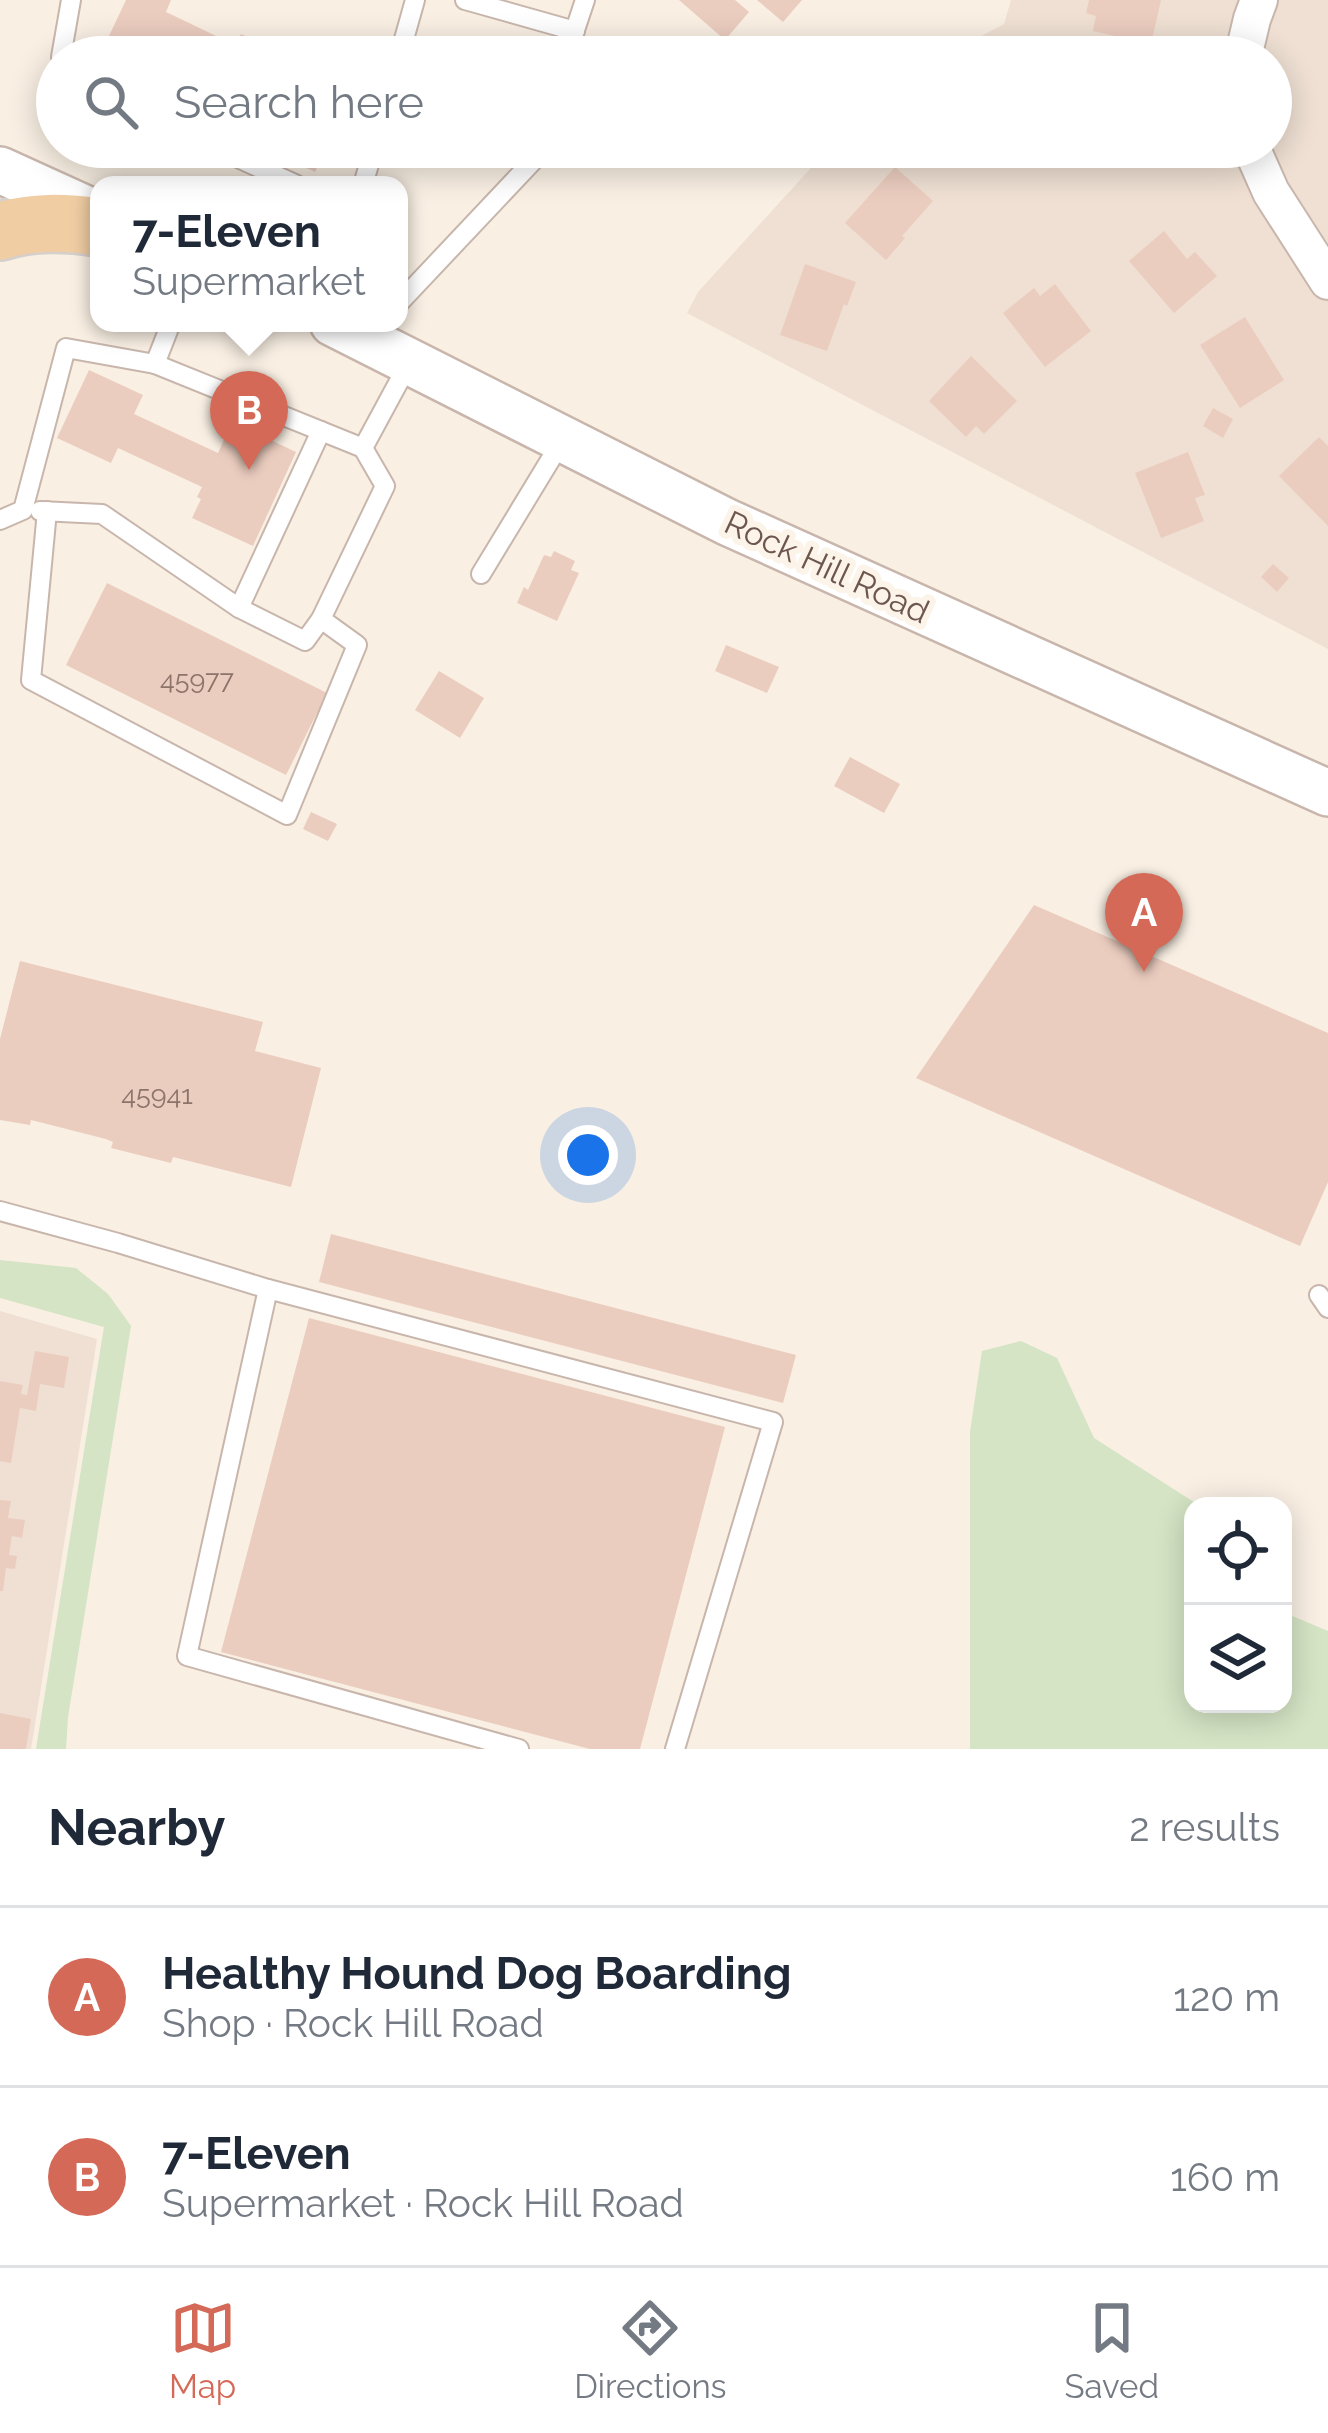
<!DOCTYPE html>
<html lang="en">
<head>
<meta charset="utf-8">
<style>
	:root { --surface:#fff; --page:#f6f6f7; --text:#1f2937; --muted:#747a83; --line:#e0e1e3; --accent:#d46957 }
	body { margin:0; font-family:Raleway,sans-serif; background:var(--page); color:var(--text) }
	.controls { position:absolute; right:36px; bottom:36px; display:grid; overflow:hidden; border-radius:24px; box-shadow:0 6px 30px #0003 }
	.controls button { width:108px; height:108px; display:grid; place-items:center; padding:0; border:0; border-bottom:3px solid var(--line); background:var(--surface); color:var(--text); font:60px sans-serif }
	.you { position:absolute; left:588px; top:1155px; width:42px; height:42px; margin:-30px; border:9px solid #fff; border-radius:50%; background:#1a73e8; box-shadow:0 0 0 18px #1a73e833 }
	.badge { display:grid; place-items:center; width:78px; height:78px; border-radius:50%; background:var(--accent); color:#fff; font-size:39px; font-weight:700 }
	.pin { position:absolute; translate:-50% -99px; filter:drop-shadow(0 3px 6px #0008) }
	.pin::after { content:''; position:absolute; top:63px; width:42px; height:36px; background:inherit; clip-path:polygon(0 0,100% 0,50% 100%) }
	.popup { position:absolute; left:90px; top:176px; width:318px; height:156px; box-sizing:border-box; display:grid; place-content:center; border-radius:24px; background:var(--surface); filter:drop-shadow(0 3px 9px #0005); font-size:39px; white-space:nowrap; color:var(--muted) }
	.popup b { font-size:45px; color:var(--text) }
	.popup::after { content:''; position:absolute; left:50%; top:100%; margin-left:-24px; border:24px solid transparent; border-top-color:var(--surface) }
	.list { margin:0; padding:0; list-style:none }
	h2 { display:flex; justify-content:space-between; align-items:center; height:156px; margin:0; padding:0 48px; font-size:51px }
	h2 small { font-size:39px; font-weight:400; color:var(--muted) }
	.list li { display:grid; grid-template-columns:78px 1fr auto; gap:36px; align-items:center; box-sizing:border-box; height:180px; padding:0 48px; border-top:3px solid var(--line) }
	.list b { display:block; font-size:45px; white-space:nowrap }
	.list p { margin:0; font-size:39px; white-space:nowrap; color:var(--muted) }
	.list em { font-size:39px; font-style:normal; color:var(--muted) }
	.icon { flex:none; width:66px; height:66px; fill:none; stroke:currentColor; stroke-width:2; stroke-linecap:round; stroke-linejoin:round }
	.map { position:relative; flex:none; width:1328px; height:1749px; overflow:hidden }
	.search { position:absolute; background:var(--surface); box-shadow:0 6px 30px #0003; left:36px; right:36px; top:36px; height:132px; display:flex; align-items:center; gap:30px; box-sizing:border-box; padding:0 42px; border-radius:66px; color:var(--muted); font-size:45px }
	.sheet { height:516px; background:var(--surface) }
	nav { display:flex; justify-content:space-around; align-items:center; box-sizing:border-box; height:168px; border-top:3px solid var(--line); background:var(--surface); font-size:33px; color:var(--muted) }
	nav a { display:grid; justify-items:center; gap:6px }
	nav .on { color:var(--accent) }
	.map>svg:first-child { display:block }
	.residential { fill:#efe0d3 }
	.green { fill:#d4e4c4 }
	.building { fill:#ebcdbf }
	.lines { fill:none; stroke-linecap:round; stroke-linejoin:round }
	.service-casing { stroke:#c8b6ac; stroke-width:22 }
	.minor-casing { stroke:#c8b6ac; stroke-width:40 }
	.tertiary-casing { stroke:#c8b6ac; stroke-width:50 }
	.primary-casing { stroke:#d6d0cd; stroke-width:62 }
	.service { stroke:#fff; stroke-width:18 }
	.minor { stroke:#fff; stroke-width:36 }
	.tertiary { stroke:#fff; stroke-width:45 }
	.primary { stroke:#f0cda3; stroke-width:57 }
	.labels { text-anchor:middle; dominant-baseline:central; stroke-width:12; stroke-linejoin:round; paint-order:stroke }
	.number-label { font-size:27px; fill:#8c746a }
	.street-label { font-size:33px; fill:#6d564d; stroke:#fcf3e9 }
</style>
</head>
<body>
<div class="map">
<svg width="1328" height="1749" viewBox="0 0 1328 1749">
	<rect width="100%" height="100%" fill="#f9efe3"/>
	<g class="residential">
		<path d="M1011,0H1328V649L687,313L698,292L830,147H1271V57H942L1004,24Z"/>
		<path d="M0,1311L97,1339L31,1749H0Z"/>
	</g>
	<g class="green">
		<path d="M0,1260L76,1268L108,1294L131,1326L68,1717L66,1749H36L104,1327L0,1298Z"/>
		<path d="M1021,1341L1057,1358L1094,1438L1200,1506H1193V1704H1283V1612L1328,1631V1749H970V1432L982,1351Z"/>
	</g>
	<g class="building">
		<path d="M126,0H171L166,12L235,45L241,34L289,57H99Z"/>
		<path d="M679,0H735L749,12L725,40Z"/>
		<path d="M757,0H802L783,22Z"/>
		<path d="M1089,0H1161L1151,44L1093,31L1096,16L1086,13Z"/>
		<path d="M262,147H327L315,172Z"/>
		<path d="M1093,147H1148V156L1092,154Z"/>
		<path d="M895,167L933,201L902,236L905,238L886,260L845,223Z"/>
		<path d="M1164,231L1187,259L1195,252L1217,276L1174,313L1129,261Z"/>
		<path d="M805,264L856,282L847,306L844,304L827,351L780,335Z"/>
		<path d="M1055,284L1091,331L1045,367L1003,313L1034,288L1040,296Z"/>
		<path d="M1245,317L1284,380L1240,408L1200,345Z"/>
		<path d="M971,356L1017,401L984,434L976,426L966,437L929,401Z"/>
		<path d="M89,370L143,395L134,414L218,453L232,422L296,452L253,546L192,518L201,499L197,497L202,487L118,448L111,463L57,438Z"/>
		<path d="M1213,408L1233,419L1223,438L1203,426Z"/>
		<path d="M1319,437L1328,446V526L1279,476Z"/>
		<path d="M1188,452L1205,495L1195,498L1204,521L1161,538L1135,473Z"/>
		<path d="M554,551L575,561L571,570L579,573L557,621L517,603L524,587L528,590L544,555L551,557Z"/>
		<path d="M1273,564L1289,578L1277,592L1261,577Z"/>
		<path d="M107,583L327,693L286,775L66,665Z"/>
		<path d="M726,645L779,667L767,693L715,671Z"/>
		<path d="M439,671L484,698L460,738L415,710Z"/>
		<path d="M850,757L900,784L884,813L834,786Z"/>
		<path d="M311,812L337,824L328,841L303,829Z"/>
		<path d="M1034,905L1328,1033V1182L1300,1246L916,1078Z"/>
		<path d="M20,961L263,1022L255,1051L321,1068L291,1187L173,1157L171,1163L111,1148L113,1142L106,1139L31,1120L30,1125L0,1120V1039Z"/>
		<path d="M331,1234L796,1355L783,1403L319,1282Z"/>
		<path d="M309,1318L725,1427L640,1749H590L221,1652Z"/>
		<path d="M35,1351L69,1357L64,1388L40,1384L36,1411L20,1408L11,1463L0,1461V1381L23,1385L21,1394L27,1395Z"/>
		<path d="M0,1500L11,1501L8,1518L25,1520L22,1538L12,1536L9,1555L17,1556L15,1569L6,1568L3,1591H0Z"/>
		<path d="M0,1713L31,1719L26,1749H0Z"/>
	</g>
	<g class="lines">
		<g class="service-casing">
			<g id="service">
				<path d="M465,0L575,31"/>
				<path d="M61,57L71,0"/>
				<path d="M399,57L415,0"/>
				<path d="M566,57L585,0"/>
				<path d="M214,147L297,185"/>
				<path d="M363,185L374,147"/>
				<path d="M399,303L532,162L537,147"/>
				<path d="M155,364L171,323"/>
				<path d="M363,448L321,431L239,608L305,641L321,619L385,486L363,448L410,361"/>
				<path d="M40,511L102,514L239,608"/>
				<path d="M47,511L31,680L287,815L357,645L321,619"/>
				<path d="M0,520L23,510L66,348L155,364L321,431"/>
				<path d="M481,574L563,439"/>
				<path d="M0,1211L118,1243L268,1289L773,1422L675,1749"/>
				<path d="M268,1289L187,1656L519,1749"/>
				<path d="M1319,1295L1328,1308"/>
			</g>
		</g>
		<g class="minor-casing">
			<g id="minor">
				<path d="M1243,57L1252,19L1259,0"/>
				<path d="M1251,147L1271,192L1328,281"/>
			</g>
		</g>
		<g class="tertiary-casing">
			<g id="tertiary">
				<path d="M0,170L99,215"/>
				<path d="M333,323L727,522L1328,793"/>
			</g>
		</g>
		<g class="primary-casing">
			<path id="primary" d="M0,231C33,221 65,222 99,227"/>
		</g>
		<use href="#service" class="service"/>
		<use href="#minor" class="minor"/>
		<use href="#tertiary" class="tertiary"/>
		<use href="#primary" class="primary"/>
	</g>
	<g class="labels">
		<g class="number-label">
			<text x="197" y="679">45977</text>
			<text x="157" y="1094">45941</text>
		</g>
		<g class="street-label">
			<text transform="translate(827 567) rotate(25)">Rock Hill Road</text>
		</g>
	</g>
</svg>
<div class="controls">
<button><svg class="icon" aria-label="locate" viewBox="0 0 24 24"><circle cx="12" cy="12" r="6"/><path d="M12 2v4M12 18v4M2 12h4M18 12h4"/></svg></button>
<button><svg class="icon" aria-label="layers" viewBox="0 0 24 24"><path d="M12 4l9 5-9 5-9-5zM3 14l9 5 9-5"/></svg></button>
</div>
<div class="you"></div>
<div class="pin badge" style="left:1144px;top:972px">A</div>
<div class="pin badge" style="left:249px;top:470px">B</div>
<div class="popup"><b>7-Eleven</b>Supermarket</div>
<div class="search"><svg class="icon" aria-label="search" viewBox="0 0 24 24"><circle cx="10" cy="10" r="6"/><path d="M15 15l6 6"/></svg>Search here</div>
</div>
<section class="sheet">
<h2>Nearby<small>2 results</small></h2>
<ul class="list">
<li><span class="badge">A</span><div><b>Healthy Hound Dog Boarding</b><p>Shop · Rock Hill Road</p></div><em>120 m</em></li>
<li><span class="badge">B</span><div><b>7-Eleven</b><p>Supermarket · Rock Hill Road</p></div><em>160 m</em></li>
</ul>
</section>
<nav>
<a class="on"><svg class="icon" aria-label="map" viewBox="0 0 24 24"><path d="M3 6l6-2 6 2 6-2v14l-6 2-6-2-6 2zM9 4v14M15 6v14"/></svg>Map</a>
<a><svg class="icon" aria-label="directions" viewBox="0 0 24 24"><path d="M12 3l9 9-9 9-9-9zM9 14v-3h6M13 9l2 2-2 2"/></svg>Directions</a>
<a><svg class="icon" aria-label="saved" viewBox="0 0 24 24"><path d="M7 4h10v16l-5-4-5 4z"/></svg>Saved</a>
</nav>
</body>
</html>
